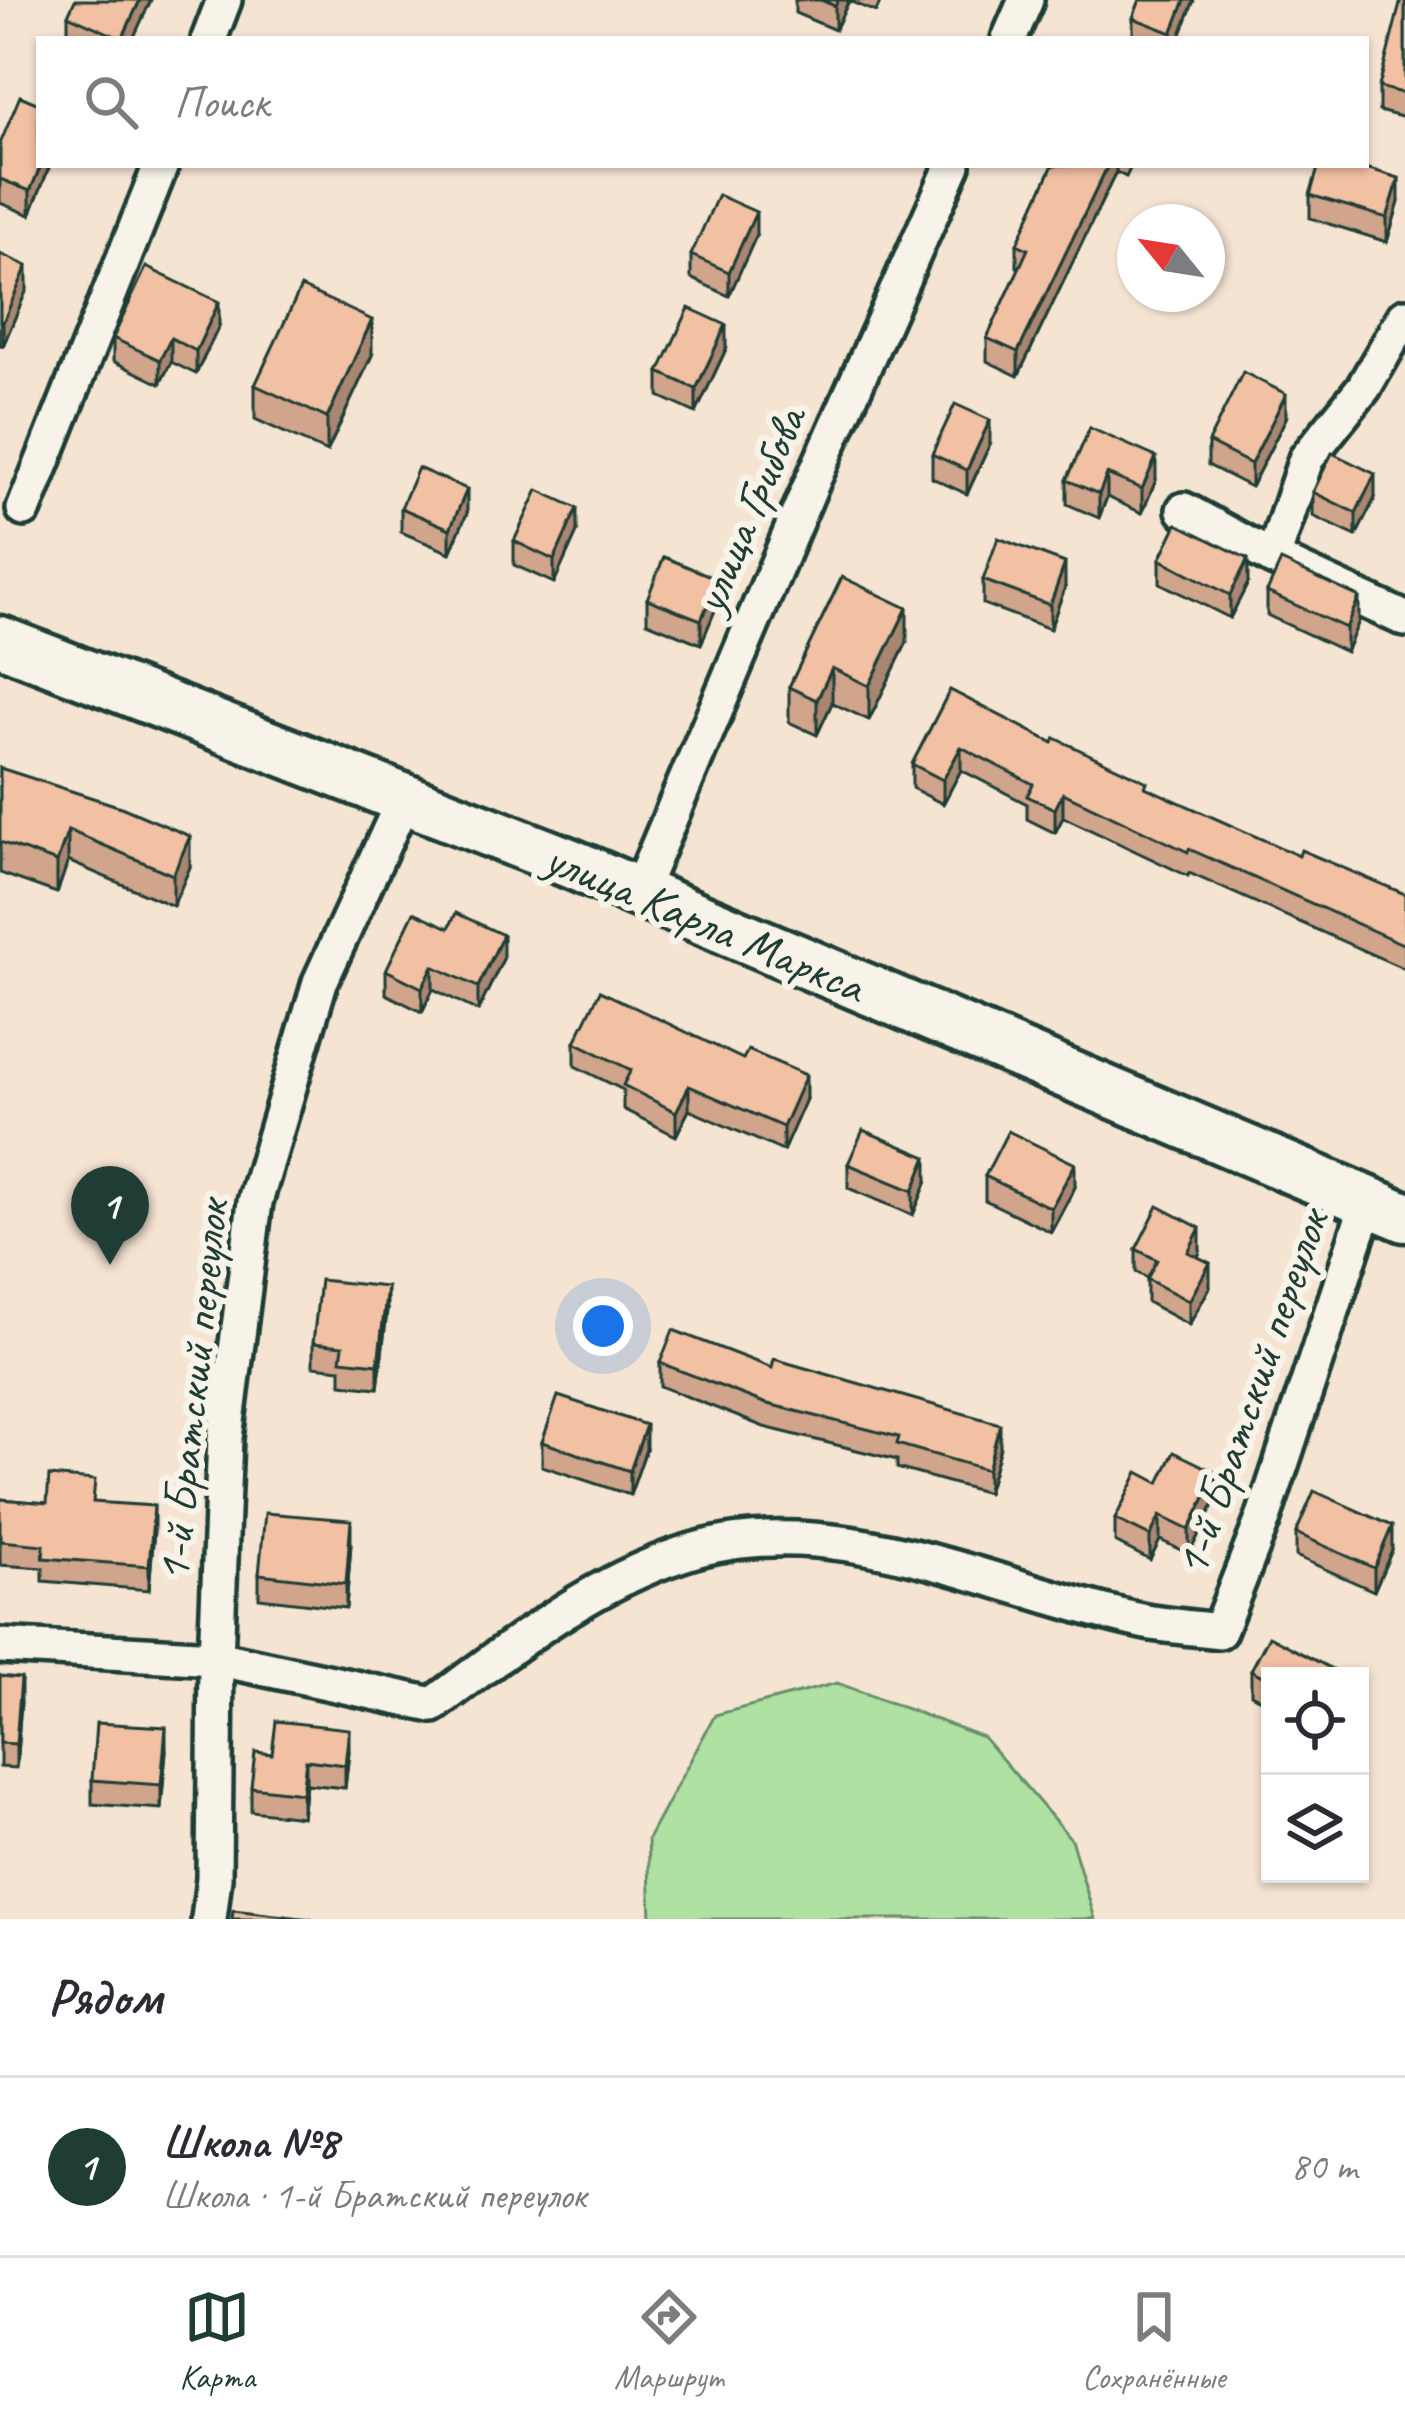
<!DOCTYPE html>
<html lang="ru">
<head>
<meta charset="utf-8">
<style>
	:root { --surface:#fff; --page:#f7f7f7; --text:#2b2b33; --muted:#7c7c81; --line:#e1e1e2; --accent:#1f3d34 }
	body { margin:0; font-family:Caveat,sans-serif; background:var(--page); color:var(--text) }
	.controls { position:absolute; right:36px; bottom:36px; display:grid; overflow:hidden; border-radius:0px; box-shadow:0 3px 9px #0004 }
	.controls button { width:108px; height:108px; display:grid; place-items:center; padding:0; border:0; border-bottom:3px solid var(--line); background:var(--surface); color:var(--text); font:60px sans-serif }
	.compass { position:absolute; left:1117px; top:204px; width:108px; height:108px; border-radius:50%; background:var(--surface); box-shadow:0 3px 9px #0004; rotate:300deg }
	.you { position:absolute; left:603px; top:1326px; width:42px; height:42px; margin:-30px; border:9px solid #fff; border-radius:50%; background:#1a73e8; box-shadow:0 0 0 18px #1a73e833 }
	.badge { display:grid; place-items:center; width:78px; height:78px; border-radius:50%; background:var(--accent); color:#fff; font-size:39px; font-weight:700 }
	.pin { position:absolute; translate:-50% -99px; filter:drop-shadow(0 3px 6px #0008) }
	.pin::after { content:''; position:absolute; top:63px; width:42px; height:36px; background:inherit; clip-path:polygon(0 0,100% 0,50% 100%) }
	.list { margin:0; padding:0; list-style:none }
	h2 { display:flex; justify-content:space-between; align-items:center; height:156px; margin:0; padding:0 48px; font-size:51px }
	h2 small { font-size:39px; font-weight:400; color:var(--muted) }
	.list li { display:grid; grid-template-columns:78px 1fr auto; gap:36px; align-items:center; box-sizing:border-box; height:180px; padding:0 48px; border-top:3px solid var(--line) }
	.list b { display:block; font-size:45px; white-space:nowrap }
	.list p { margin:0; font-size:39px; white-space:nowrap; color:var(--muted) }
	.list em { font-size:39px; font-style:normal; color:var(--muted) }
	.icon { flex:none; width:66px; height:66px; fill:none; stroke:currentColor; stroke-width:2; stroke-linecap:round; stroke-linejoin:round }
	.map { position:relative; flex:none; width:1405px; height:1919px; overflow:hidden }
	.search { position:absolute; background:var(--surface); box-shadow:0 3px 9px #0004; left:36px; right:36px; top:36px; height:132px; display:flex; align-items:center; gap:30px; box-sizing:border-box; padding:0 42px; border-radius:0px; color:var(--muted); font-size:45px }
	.sheet { height:336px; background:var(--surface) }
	nav { display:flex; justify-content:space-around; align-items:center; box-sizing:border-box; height:168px; border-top:3px solid var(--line); background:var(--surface); font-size:33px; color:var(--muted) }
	nav a { display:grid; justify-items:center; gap:6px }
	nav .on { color:var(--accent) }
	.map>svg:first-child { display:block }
	.green { fill:#afe1a2; stroke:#678f6b; stroke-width:3 }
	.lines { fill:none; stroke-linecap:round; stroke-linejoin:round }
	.minor-casing { stroke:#1f3d34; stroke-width:42 }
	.secondary-casing { stroke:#1f3d34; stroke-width:57 }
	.minor { stroke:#f7f3e8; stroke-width:33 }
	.secondary { stroke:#f7f3e8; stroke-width:48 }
	.wall { fill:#d0a58c; stroke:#1f3d34; stroke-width:3 }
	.shaded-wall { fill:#a98672; stroke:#1f3d34; stroke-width:3 }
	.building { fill:#f2c0a3; stroke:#1f3d34; stroke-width:3 }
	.labels { text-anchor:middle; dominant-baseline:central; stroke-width:12; stroke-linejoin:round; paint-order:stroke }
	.street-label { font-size:48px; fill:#1f3d34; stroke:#f7f3e8 }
</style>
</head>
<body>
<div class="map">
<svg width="1405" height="1919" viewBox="0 0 1405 1919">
	<rect width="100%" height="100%" fill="#f6e4d3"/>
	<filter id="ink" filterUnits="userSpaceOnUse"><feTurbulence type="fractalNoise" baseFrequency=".00833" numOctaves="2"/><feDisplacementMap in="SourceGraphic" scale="24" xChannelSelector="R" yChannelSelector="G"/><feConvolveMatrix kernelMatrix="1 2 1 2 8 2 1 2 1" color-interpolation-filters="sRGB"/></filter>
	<g filter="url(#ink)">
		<path class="green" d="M837,1683L983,1737L1071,1839L1095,1919H651L648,1839L715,1715Z"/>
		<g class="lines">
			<g class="minor-casing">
				<g id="minor">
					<path d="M209,39L224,0"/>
					<path d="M1009,39L1026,0"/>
					<path d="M24,509L161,165"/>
					<path d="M1184,510L1273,558L1405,619"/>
					<path d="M1273,558L1306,459L1364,387L1405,316"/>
					<path d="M638,894L810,487L953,165"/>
					<path d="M0,1646L216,1658L433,1705C511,1647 588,1585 682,1554C833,1503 1000,1592 1146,1622C1170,1626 1195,1628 1219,1631L1263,1519L1368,1202"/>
					<path d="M209,1919L214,1878L216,1658L225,1438L255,1202L320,982L403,801"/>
				</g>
			</g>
			<g class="secondary-casing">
				<path id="secondary" d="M0,641L567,862L1405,1217"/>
			</g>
			<use href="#minor" class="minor"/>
			<use href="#secondary" class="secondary"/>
		</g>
		<g class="wall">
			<path d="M795,0H881L876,12L849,1L835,30L795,13Z"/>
			<path d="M1140,0H1194L1179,39H1133V18Z"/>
			<path d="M1405,0V118L1379,111V87Z"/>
			<path d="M68,15L133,39H68Z"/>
			<path d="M0,144L39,165H50L30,215L0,203Z"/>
			<path d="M1053,165H1132L1126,177L1116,172L1018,376L987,361V338L1019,269L1017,267V244Z"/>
			<path d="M1310,195L1399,202L1387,242L1310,218Z"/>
			<path d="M756,236L729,296L691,278V255Z"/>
			<path d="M0,254L27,289L3,346L0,345Z"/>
			<path d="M219,326L196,374L171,362L160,384L113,361V338Z"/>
			<path d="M726,349L696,413L659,396V372Z"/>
			<path d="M372,355L327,452L255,419V385Z"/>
			<path d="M1286,418L1251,487L1208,465V442Z"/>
			<path d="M1090,428L1156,480L1142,513L1107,497L1099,518L1067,504V480Z"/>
			<path d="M990,444L967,494L932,478V454Z"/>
			<path d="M1313,492L1375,498L1356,536L1313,516Z"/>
			<path d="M401,508L467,513L450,553L401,532Z"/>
			<path d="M577,532L554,583L514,565V541Z"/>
			<path d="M1160,559L1248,583L1230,618L1160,583Z"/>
			<path d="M842,577L907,642L869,720L832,703L817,735L789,722V687Z"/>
			<path d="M983,580L1065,587L1050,629L983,604Z"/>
			<path d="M1267,592L1359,621L1346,652L1267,615Z"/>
			<path d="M647,599L718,603L701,644L647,622Z"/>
			<path d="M950,690L1053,743L1147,788L1299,856L1405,894V969L1189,873L1188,876L1063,817L1055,833L1027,819V804L961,770L943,804L912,788V764Z"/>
			<path d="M0,768L190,867L173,906L68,861L57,893L0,873Z"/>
			<path d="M449,928L503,959L478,1011L433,989L422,1012L386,994V970Z"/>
			<path d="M575,1042L806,1099L783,1151L689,1110L676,1136L623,1109V1090L575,1066Z"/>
			<path d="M848,1164L927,1181L913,1215L848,1188Z"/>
			<path d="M985,1176L1075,1187L1051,1232L985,1200Z"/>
			<path d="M1136,1249L1200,1252L1198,1257L1210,1287L1189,1325L1147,1302V1278L1136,1272Z"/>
			<path d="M387,1311L378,1388L341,1384V1369L313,1366V1343Z"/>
			<path d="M660,1363L772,1368L1000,1447L987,1493L897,1468V1460L764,1427L660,1386Z"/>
			<path d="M542,1442L646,1449L630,1495L542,1466Z"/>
			<path d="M1159,1483L1217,1497L1189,1554L1160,1540L1150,1560L1115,1542V1519Z"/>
			<path d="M0,1499L47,1503L95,1502L154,1530L149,1590L43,1581V1568L0,1565Z"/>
			<path d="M1296,1533L1392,1550L1374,1591L1296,1556Z"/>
			<path d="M351,1544L346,1608L259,1598V1574Z"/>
			<path d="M1251,1670L1270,1676V1704L1251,1694Z"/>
			<path d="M0,1676L21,1702L16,1768L0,1767Z"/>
			<path d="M166,1751L161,1809L92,1804V1780Z"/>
			<path d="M349,1752L345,1788L306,1784L302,1817L251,1811V1787L272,1754Z"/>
		</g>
		<g class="shaded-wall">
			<path d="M140,0H151L133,39H122Z"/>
			<path d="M838,0H849L835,30V6Z"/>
			<path d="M1185,0H1194L1179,39H1172V33Z"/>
			<path d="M41,165H50L30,215V191Z"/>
			<path d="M1108,165H1116V172L1018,376V352Z"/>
			<path d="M1399,178V202L1387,242V218Z"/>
			<path d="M756,212V236L729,296V272Z"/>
			<path d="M27,266V289L3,346V322Z"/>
			<path d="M219,302V326L196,374V351Z"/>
			<path d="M372,320V355L327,452V418Z"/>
			<path d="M726,325V349L696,413V389Z"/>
			<path d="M171,338V362L160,384V360Z"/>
			<path d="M1286,394V418L1251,487V464Z"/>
			<path d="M990,420V444L967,494V470Z"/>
			<path d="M1156,457V480L1142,513V489Z"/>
			<path d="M1107,474V497L1099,518V494Z"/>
			<path d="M1375,474V498L1356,536V513Z"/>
			<path d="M467,489V513L450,553V529Z"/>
			<path d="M577,508V532L554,583V560Z"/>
			<path d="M1248,559V583L1230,618V595Z"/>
			<path d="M1065,563V587L1050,629V605Z"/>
			<path d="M718,579V603L701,644V620Z"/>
			<path d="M1359,597V621L1346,652V628Z"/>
			<path d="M907,608V642L869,720V686Z"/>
			<path d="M832,668V703L817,735V700Z"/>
			<path d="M961,747V770L943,804V780Z"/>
			<path d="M1063,793V817L1055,833V809Z"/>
			<path d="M68,830V861L57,893V862Z"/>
			<path d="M190,836V867L173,906V875Z"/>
			<path d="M503,935V959L478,1011V987Z"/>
			<path d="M433,966V989L422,1012V988Z"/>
			<path d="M806,1075V1099L783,1151V1127Z"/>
			<path d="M689,1086V1110L676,1136V1112Z"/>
			<path d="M927,1157V1181L913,1215V1191Z"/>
			<path d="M1075,1164V1187L1051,1232V1208Z"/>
			<path d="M1200,1228V1252L1188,1275V1252Z"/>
			<path d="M1210,1263V1287L1189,1325V1301Z"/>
			<path d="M387,1287V1311L378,1388V1364Z"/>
			<path d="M1000,1424V1447L987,1493V1470Z"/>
			<path d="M646,1425V1449L630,1495V1471Z"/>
			<path d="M1217,1473V1497L1189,1554V1530Z"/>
			<path d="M154,1506V1530L149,1590V1566Z"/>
			<path d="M1160,1516V1540L1150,1560V1536Z"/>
			<path d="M351,1520V1544L346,1608V1584Z"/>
			<path d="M1392,1526V1550L1374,1591V1568Z"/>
			<path d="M21,1678V1702L16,1768V1744Z"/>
			<path d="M166,1727V1751L161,1809V1785Z"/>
			<path d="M349,1729V1752L345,1788V1765Z"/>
			<path d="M306,1760V1784L302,1817V1793Z"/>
		</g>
		<g class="building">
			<path d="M75,0H140L122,39L68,15Z"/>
			<path d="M821,0H838L835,6Z"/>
			<path d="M1140,0H1185L1172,33L1133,18Z"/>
			<path d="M1401,0H1405V94L1379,87Z"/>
			<path d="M20,96L39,104V165H41L30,191L0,179V144Z"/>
			<path d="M1053,165H1108L1018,352L987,338L1028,249L1017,244Z"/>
			<path d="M1319,165H1356L1399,178L1387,218L1310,195Z"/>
			<path d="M718,195L756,212L729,272L691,255Z"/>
			<path d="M0,254L27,266L3,322L0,321Z"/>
			<path d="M146,267L219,302L196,351L171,338L160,360L113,338Z"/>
			<path d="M301,287L372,320L327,418L255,385Z"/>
			<path d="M689,308L726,325L696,389L659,372Z"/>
			<path d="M1243,372L1286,394L1251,464L1208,442Z"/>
			<path d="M955,404L990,420L967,470L932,454Z"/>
			<path d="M1090,428L1156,457L1142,489L1107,474L1099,494L1067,480Z"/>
			<path d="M1332,453L1375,474L1356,513L1313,492Z"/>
			<path d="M418,468L467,489L450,529L401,508Z"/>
			<path d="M538,490L577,508L554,560L514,541Z"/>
			<path d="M1177,524L1248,559L1230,595L1160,559Z"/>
			<path d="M998,538L1065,563L1050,605L983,580Z"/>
			<path d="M664,557L718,579L701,620L647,599Z"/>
			<path d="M1281,561L1359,597L1346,628L1267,592Z"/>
			<path d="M842,577L907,608L869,686L832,668L817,700L789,687Z"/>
			<path d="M950,690L1053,743L1055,738L1147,782L1145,787L1299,856L1301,850L1405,894V945L1189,849L1188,852L1063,793L1055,809L1027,796L1033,784L961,747L943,780L912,764Z"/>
			<path d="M0,768L121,807L190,836L173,875L68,830L57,862L0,842Z"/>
			<path d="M414,912L449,928L456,913L503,935L478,987L433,966L422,988L386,970Z"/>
			<path d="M600,991L743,1059L748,1050L806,1075L783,1127L689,1086L676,1112L623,1085L631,1070L575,1042Z"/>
			<path d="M863,1130L927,1157L913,1191L848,1164Z"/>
			<path d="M1008,1131L1075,1164L1051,1208L985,1176Z"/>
			<path d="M1158,1206L1200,1228L1188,1252L1210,1263L1189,1301L1147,1279L1157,1260L1136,1249Z"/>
			<path d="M320,1280L387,1287L378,1364L341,1360L343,1346L313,1343Z"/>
			<path d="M673,1330L772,1368L774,1359L1000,1424L987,1470L897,1444L899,1437L764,1403L660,1363Z"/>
			<path d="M558,1396L646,1425L630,1471L542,1442Z"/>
			<path d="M1174,1452L1217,1473L1189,1530L1160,1516L1150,1536L1115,1519L1138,1472L1159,1483Z"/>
			<path d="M49,1476L95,1480L93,1502L154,1506L149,1566L43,1558L44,1545L0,1541V1499L47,1503Z"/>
			<path d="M1314,1491L1392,1526L1374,1568L1296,1533Z"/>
			<path d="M265,1513L351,1520L346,1584L259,1574Z"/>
			<path d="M1269,1636L1345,1676H1270V1680L1251,1670Z"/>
			<path d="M0,1676L21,1678L16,1744L0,1743Z"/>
			<path d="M276,1721L349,1729L345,1765L306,1760L302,1793L251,1787L255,1752L272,1754Z"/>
			<path d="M96,1723L166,1727L161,1785L92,1780Z"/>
			<path d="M233,1910L311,1919H232Z"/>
		</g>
	</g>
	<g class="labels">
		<g class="street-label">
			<text transform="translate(749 510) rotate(-67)">улица Грибова</text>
			<text transform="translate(705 922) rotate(23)">улица Карла Маркса</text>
			<text transform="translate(192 1391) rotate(-84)">1-й Братский переулок</text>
			<text transform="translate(1251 1393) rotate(-71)">1-й Братский переулок</text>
		</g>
	</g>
</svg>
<div class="controls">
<button><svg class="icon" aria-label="locate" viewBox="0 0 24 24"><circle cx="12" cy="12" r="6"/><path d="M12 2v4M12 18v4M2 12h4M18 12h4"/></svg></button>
<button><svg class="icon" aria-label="layers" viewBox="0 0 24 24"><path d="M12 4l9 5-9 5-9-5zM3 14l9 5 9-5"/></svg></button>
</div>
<svg class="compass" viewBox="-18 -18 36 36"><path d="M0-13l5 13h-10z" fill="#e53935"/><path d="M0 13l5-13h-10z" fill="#7c7c81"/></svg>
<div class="you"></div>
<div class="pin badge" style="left:110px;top:1265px">1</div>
<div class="search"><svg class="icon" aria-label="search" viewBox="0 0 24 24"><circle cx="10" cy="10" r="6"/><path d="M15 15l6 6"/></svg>Поиск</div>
</div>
<section class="sheet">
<h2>Рядом<small></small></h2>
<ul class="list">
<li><span class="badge">1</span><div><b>Школа №8</b><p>Школа · 1-й Братский переулок</p></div><em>80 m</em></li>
</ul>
</section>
<nav>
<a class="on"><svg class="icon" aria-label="map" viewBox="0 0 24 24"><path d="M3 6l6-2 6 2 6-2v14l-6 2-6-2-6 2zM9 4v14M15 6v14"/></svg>Карта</a>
<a><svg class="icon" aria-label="directions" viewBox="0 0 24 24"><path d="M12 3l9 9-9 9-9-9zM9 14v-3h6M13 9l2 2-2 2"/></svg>Маршрут</a>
<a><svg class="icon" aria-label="saved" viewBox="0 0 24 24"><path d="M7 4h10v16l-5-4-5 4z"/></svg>Сохранённые</a>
</nav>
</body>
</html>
